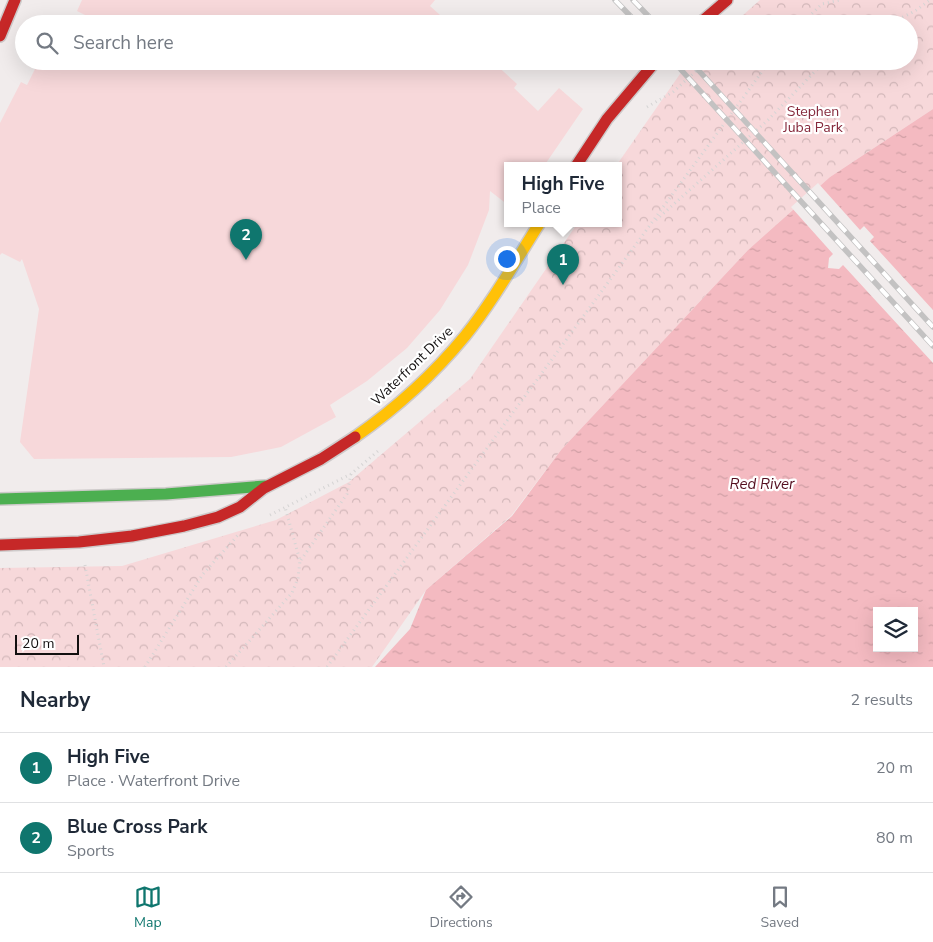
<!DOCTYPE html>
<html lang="en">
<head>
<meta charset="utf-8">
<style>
	:root { --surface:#fff; --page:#f2f2f3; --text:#1f2937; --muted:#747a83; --line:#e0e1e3; --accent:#0f766e }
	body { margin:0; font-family:"Nunito Sans",sans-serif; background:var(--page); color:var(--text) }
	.controls { position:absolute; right:15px; bottom:15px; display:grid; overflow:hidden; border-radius:0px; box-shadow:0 5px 20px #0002 }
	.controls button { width:45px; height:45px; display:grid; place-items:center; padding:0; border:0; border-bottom:1px solid var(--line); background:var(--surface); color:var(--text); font:25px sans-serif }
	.scale { position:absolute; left:15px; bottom:12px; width:64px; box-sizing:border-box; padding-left:5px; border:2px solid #131010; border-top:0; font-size:14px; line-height:18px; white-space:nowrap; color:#131010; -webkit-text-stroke:4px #fff; paint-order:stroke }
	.you { position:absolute; left:506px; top:258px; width:18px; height:18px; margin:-12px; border:4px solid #fff; border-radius:50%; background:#1a73e8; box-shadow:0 0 0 8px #1a73e833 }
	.badge { display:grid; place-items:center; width:32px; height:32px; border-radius:50%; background:var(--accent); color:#fff; font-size:16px; font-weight:700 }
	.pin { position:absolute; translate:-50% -41px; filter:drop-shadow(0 1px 2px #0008) }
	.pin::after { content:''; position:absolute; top:26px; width:18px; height:15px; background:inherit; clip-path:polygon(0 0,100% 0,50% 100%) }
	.popup { position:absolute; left:504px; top:162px; width:118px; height:65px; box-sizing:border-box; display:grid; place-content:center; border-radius:0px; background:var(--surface); filter:drop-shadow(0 1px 4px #0005); font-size:16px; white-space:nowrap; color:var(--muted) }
	.popup b { font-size:19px; color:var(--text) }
	.popup::after { content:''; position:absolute; left:50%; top:100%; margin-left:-10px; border:10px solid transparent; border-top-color:var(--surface) }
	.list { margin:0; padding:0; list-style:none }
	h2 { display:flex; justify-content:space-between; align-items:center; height:65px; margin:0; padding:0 20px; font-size:21px }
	h2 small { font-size:16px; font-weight:400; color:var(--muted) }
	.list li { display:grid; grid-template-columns:32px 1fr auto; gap:15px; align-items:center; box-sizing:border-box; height:70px; padding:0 20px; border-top:1px solid var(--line) }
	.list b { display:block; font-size:19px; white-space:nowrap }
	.list p { margin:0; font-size:16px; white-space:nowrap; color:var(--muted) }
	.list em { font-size:16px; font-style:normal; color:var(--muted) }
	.icon { flex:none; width:28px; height:28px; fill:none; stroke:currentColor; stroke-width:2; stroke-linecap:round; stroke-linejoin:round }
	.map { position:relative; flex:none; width:933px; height:667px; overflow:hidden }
	.search { position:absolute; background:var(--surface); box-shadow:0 5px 20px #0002; left:15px; right:15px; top:15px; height:55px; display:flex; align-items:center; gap:12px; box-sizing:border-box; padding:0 18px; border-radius:28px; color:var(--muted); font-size:19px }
	.sheet { height:205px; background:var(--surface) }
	nav { display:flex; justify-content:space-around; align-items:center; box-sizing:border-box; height:70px; border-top:1px solid var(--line); background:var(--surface); font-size:14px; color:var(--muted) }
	nav a { display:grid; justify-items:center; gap:2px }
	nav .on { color:var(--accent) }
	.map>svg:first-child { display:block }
	.park { fill:url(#park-crowns) }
	.garden { fill:#f7d8da }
	.water { fill:url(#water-ripples); fill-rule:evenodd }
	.pier { fill:#f1ecec }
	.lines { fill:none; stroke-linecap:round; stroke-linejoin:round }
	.fast-casing { stroke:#cecaca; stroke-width:14 }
	.slow-casing { stroke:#cecaca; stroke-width:14 }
	.jam-casing { stroke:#cecaca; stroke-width:14 }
	.path { stroke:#d5d4d4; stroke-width:3; stroke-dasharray:1 4; stroke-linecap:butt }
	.fast { stroke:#4caf50; stroke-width:11 }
	.slow { stroke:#ffc107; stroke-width:11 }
	.jam { stroke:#c62828; stroke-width:11 }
	.rail-casing { stroke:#c3c2c2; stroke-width:5.5 }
	.rail { stroke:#fff; stroke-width:4; stroke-dasharray:11; stroke-linecap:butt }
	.labels { text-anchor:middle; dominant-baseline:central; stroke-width:4.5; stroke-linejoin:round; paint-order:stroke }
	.park-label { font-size:14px; fill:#85283b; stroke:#fff }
	.street-label { font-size:14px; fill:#131010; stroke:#fff }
	.water-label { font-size:15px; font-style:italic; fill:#540e1f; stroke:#fff }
</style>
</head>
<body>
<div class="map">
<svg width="933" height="667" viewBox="0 0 933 667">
	<defs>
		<pattern id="park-crowns" width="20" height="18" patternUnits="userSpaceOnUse" patternTransform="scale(1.25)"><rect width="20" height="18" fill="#f7d8da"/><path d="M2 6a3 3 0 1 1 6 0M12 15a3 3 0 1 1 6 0" fill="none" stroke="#d3b8ba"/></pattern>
		<pattern id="water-ripples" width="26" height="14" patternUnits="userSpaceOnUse" patternTransform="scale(1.25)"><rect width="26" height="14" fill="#f4bac1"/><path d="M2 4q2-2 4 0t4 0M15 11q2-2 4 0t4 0" fill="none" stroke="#d09fa5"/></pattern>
	</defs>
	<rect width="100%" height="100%" fill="#f1ecec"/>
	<path class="park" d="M760,0H933V109L830,177L748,250L561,450L511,516L426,590L372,667H0V568L122,566L276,520L349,482L470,379L577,224H618V166H616L689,61H909V24H733Z"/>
	<g class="garden">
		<path d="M82,0H435L430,6L450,24H83L87,16L77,11Z"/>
		<path d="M39,61H492L517,84L514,88L538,111L559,88L583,109L544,166H508V205L490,191L489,210L468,265L440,310L407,348L367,381L330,405L336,417L281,447L231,457L34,459L20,442L39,309L22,259L20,262L2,253L0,255V123L21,82L27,85Z"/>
	</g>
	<path class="water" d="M933,109V667H375L410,629L426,590L512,516L561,450L748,250L830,177ZM877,611H914V648H877Z"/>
	<path class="pier" d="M818,183L860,230L864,226L874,237L870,241L933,310V363L843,265L839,269L828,268L829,258L833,254L791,207Z"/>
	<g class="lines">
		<g class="fast-casing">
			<path id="fast" d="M0,499L166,494L265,486"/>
		</g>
		<g class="slow-casing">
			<path id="slow" d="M355,437C395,409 433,375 465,336C493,301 515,262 539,224"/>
		</g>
		<g class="jam-casing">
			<g id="jam">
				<path d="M699,24L727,0"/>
				<path d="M0,36L15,0"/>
				<path d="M576,166L607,119L656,61"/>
				<path d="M0,545L79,542L132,536L184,526L218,517L240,507L264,488L321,459L355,437"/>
			</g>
		</g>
		<g class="path">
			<path d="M801,24L822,4L840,0"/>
			<path d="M889,24L915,11L930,0"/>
			<path d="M647,107L673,92L707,61"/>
			<path d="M656,220L768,120L825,61"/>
			<path d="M561,234L567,224"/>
			<path d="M270,515L351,474L378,451"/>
			<path d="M301,560L347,494L351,474"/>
			<path d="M85,565L104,667"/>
			<path d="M145,667L203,574L238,535"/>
			<path d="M226,667L292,593L298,578L300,561L285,507"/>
			<path d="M327,667L767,65L766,61"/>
		</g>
		<use href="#fast" class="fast"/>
		<use href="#slow" class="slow"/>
		<use href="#jam" class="jam"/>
		<g class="rail-casing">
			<g id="rail">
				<path d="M615,0L638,24"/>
				<path d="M633,0L656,24"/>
				<path d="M673,61L933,346"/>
				<path d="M690,61L933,327"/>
			</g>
		</g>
		<use href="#rail" class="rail"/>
	</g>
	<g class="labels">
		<g class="park-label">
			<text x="813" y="111">Stephen<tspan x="813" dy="16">Juba Park</tspan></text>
		</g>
		<g class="street-label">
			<text transform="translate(412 366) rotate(-44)">Waterfront Drive</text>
		</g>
		<g class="water-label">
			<text x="762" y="484">Red River</text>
		</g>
	</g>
</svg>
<div class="controls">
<button><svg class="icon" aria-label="layers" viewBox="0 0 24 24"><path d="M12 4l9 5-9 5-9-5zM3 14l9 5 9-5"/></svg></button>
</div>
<div class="scale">20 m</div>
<div class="you"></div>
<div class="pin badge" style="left:563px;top:285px">1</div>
<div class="popup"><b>High Five</b>Place</div>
<div class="pin badge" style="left:246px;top:260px">2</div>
<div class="search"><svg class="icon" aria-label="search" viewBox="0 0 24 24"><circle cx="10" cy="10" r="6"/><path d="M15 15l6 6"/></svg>Search here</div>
</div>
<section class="sheet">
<h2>Nearby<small>2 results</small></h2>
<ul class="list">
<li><span class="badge">1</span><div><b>High Five</b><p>Place · Waterfront Drive</p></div><em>20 m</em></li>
<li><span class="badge">2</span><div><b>Blue Cross Park</b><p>Sports</p></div><em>80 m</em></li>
</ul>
</section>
<nav>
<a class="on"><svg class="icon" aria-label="map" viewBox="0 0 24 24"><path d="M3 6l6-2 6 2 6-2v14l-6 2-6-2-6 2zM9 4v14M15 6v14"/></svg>Map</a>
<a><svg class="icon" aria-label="directions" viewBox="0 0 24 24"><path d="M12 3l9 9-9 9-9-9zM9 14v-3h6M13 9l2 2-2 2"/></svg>Directions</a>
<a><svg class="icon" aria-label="saved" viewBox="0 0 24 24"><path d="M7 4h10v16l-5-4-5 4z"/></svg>Saved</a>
</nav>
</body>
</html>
